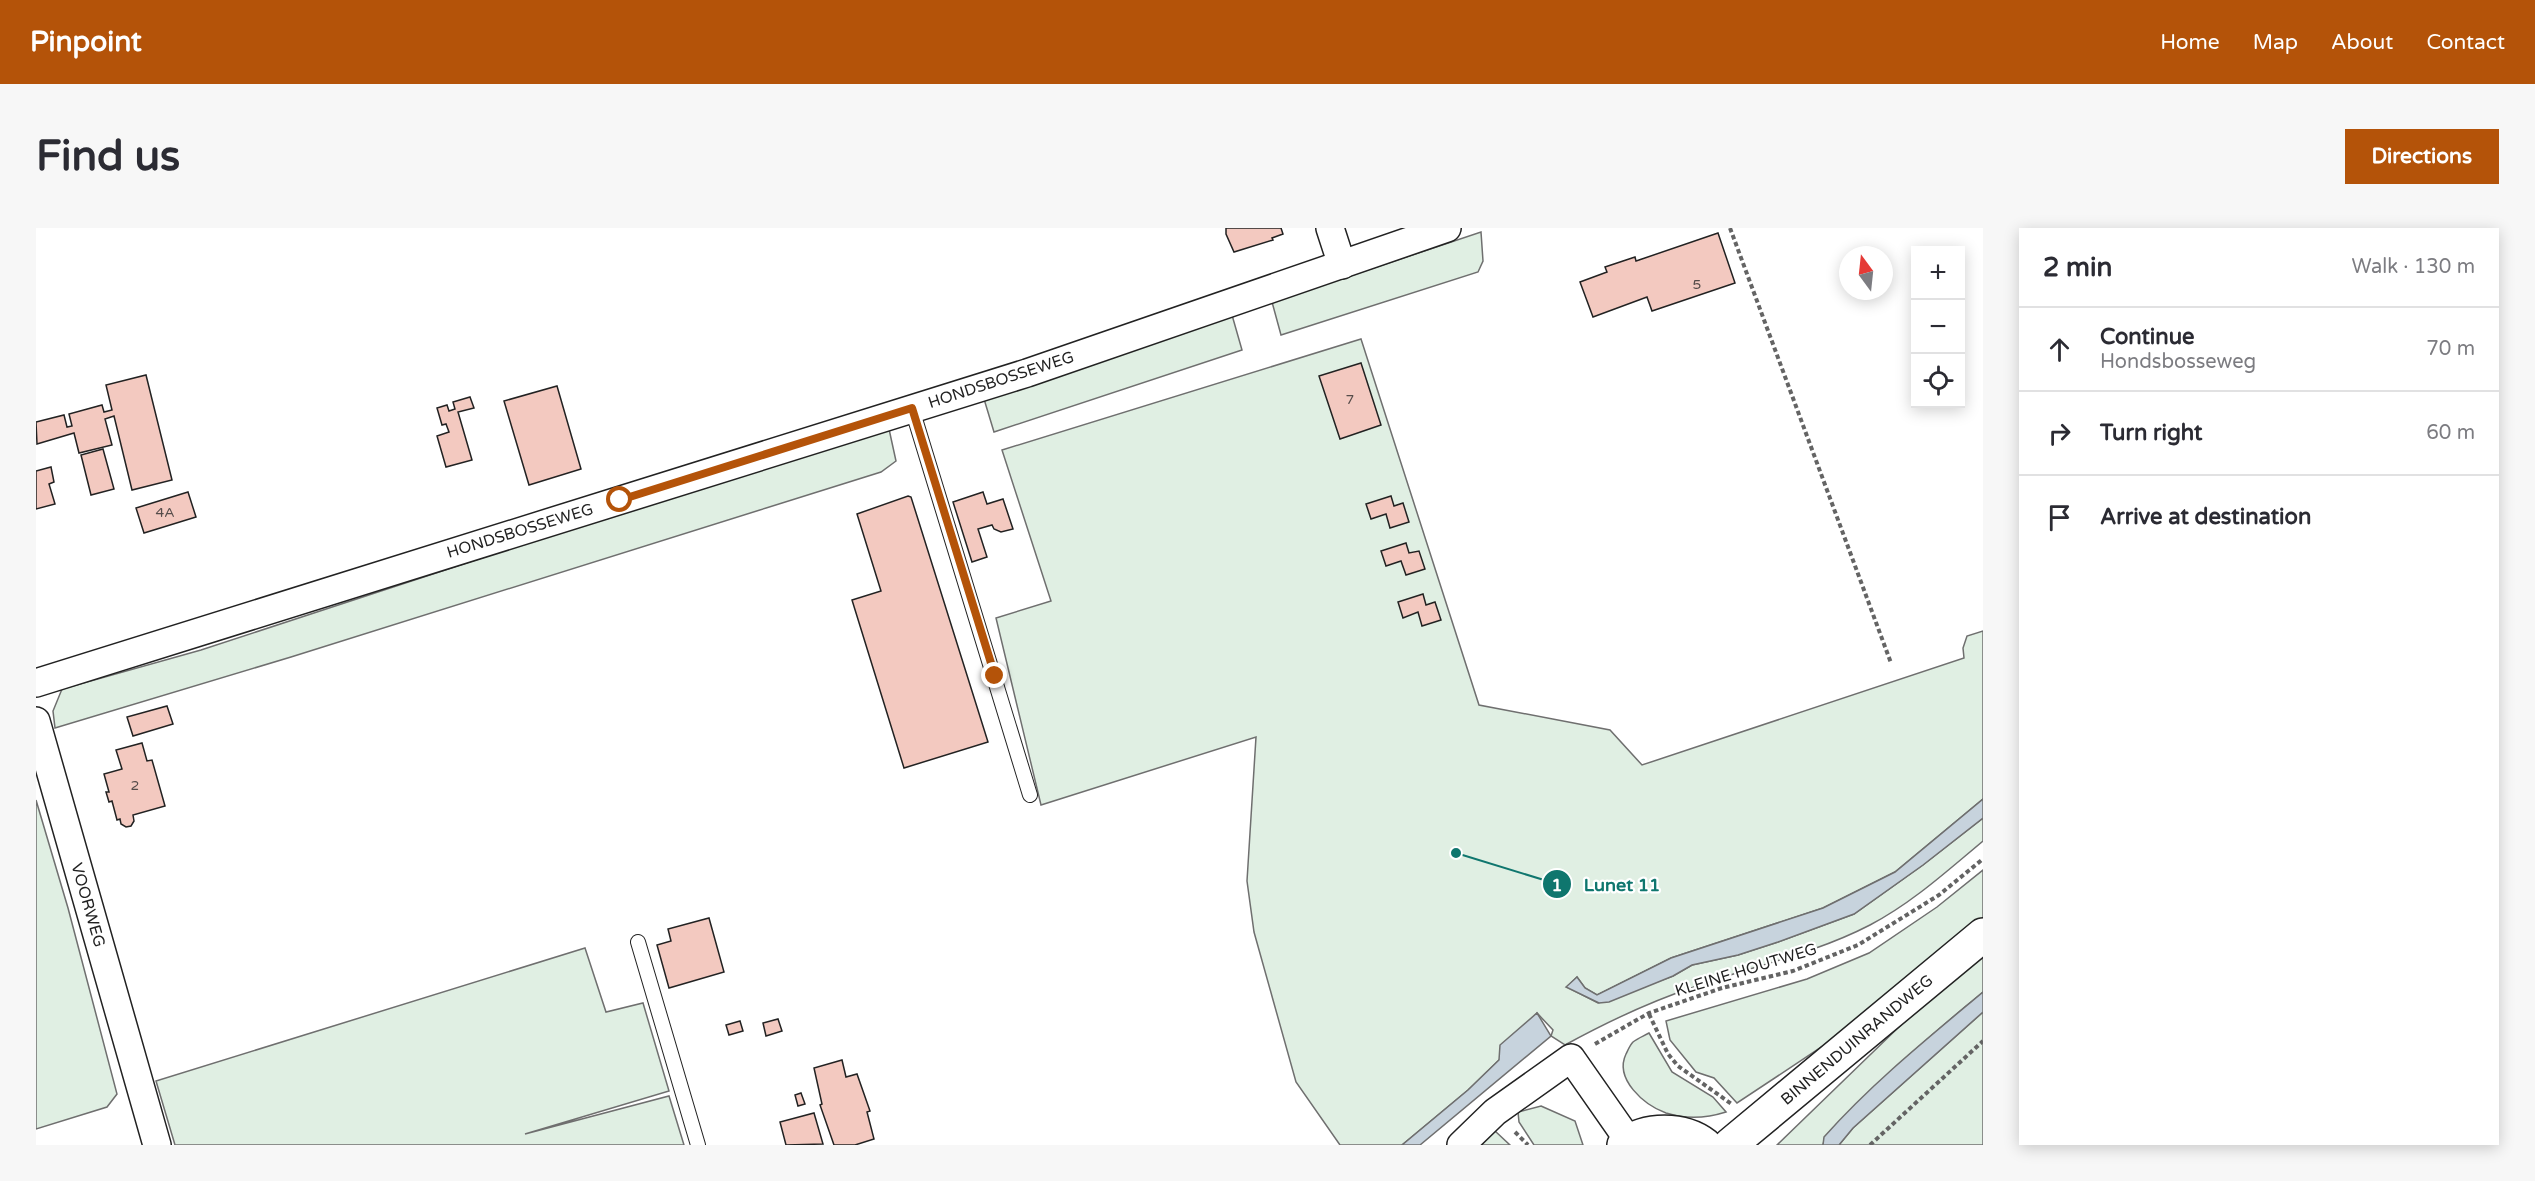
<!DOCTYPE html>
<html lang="en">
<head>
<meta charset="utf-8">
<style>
	:root { --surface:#fff; --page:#f7f7f7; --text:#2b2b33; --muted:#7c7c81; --line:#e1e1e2; --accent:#b45309 }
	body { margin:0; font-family:"Varela Round",sans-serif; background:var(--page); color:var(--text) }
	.controls { position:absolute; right:18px; top:18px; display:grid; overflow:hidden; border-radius:0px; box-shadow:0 3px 15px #0003 }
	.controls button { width:54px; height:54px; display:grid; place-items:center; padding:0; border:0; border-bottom:2px solid var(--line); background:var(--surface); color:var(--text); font:30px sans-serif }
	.compass { position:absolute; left:1803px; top:18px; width:54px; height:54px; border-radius:50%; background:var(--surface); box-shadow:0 3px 15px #0003; rotate:345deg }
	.stop { position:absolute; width:18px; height:18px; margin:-14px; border:4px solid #b45309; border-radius:50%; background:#fff }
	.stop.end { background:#b45309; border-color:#fff; box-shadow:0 2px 6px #0008 }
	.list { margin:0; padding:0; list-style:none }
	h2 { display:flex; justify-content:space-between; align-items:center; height:78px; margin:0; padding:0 24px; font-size:26px }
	h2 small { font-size:20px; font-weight:400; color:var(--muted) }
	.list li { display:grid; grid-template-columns:39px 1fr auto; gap:18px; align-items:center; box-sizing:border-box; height:84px; padding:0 24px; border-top:2px solid var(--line) }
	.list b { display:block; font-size:22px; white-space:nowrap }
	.list p { margin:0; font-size:20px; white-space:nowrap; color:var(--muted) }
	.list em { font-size:20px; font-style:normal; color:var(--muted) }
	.icon { flex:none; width:33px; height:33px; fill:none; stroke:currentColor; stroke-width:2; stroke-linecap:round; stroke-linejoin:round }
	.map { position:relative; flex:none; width:1947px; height:917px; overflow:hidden; border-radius:0px }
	header { display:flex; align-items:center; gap:36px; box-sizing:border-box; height:84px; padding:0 30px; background:var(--accent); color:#fff }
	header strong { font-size:28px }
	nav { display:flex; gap:33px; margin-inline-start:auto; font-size:21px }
	.intro { display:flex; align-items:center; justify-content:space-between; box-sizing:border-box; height:144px; padding:0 36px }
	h1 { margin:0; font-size:42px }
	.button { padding:15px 27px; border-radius:0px; background:var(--accent); color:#fff; font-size:21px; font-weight:700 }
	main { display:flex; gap:36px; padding:0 36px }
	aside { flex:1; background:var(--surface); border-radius:0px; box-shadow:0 3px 15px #0003 }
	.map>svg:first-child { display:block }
	.green { fill:#e0efe3; stroke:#6f6f6f; stroke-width:1.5 }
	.water { fill:#c7d3dd; stroke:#6f6f6f; stroke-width:1.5 }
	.building { fill:#f3c9c0; stroke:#222; stroke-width:1.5 }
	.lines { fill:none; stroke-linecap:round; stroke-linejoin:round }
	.lane-casing { stroke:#222; stroke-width:16 }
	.street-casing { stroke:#222; stroke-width:30 }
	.primary-casing { stroke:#222; stroke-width:36 }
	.path { stroke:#646464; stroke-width:4; stroke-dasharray:4.5 3; stroke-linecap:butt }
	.lane { stroke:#fff; stroke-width:14 }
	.street { stroke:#fff; stroke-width:27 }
	.primary { stroke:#fff; stroke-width:33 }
	.route { stroke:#b45309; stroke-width:8 }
	.labels { text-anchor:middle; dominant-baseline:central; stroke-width:4.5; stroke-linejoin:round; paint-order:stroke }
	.number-label { font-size:14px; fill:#564c4a }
	.street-label { font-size:16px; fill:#222; stroke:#fff }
	.leader { fill:none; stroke:#0f766e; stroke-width:2 }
	.callout-dot { fill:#0f766e; stroke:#fff; stroke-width:2 }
	.mark-label { font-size:18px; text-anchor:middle; font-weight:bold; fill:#fff }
	.callout-label { font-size:18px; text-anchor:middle; font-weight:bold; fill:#0f766e; stroke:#fff; stroke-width:4.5; stroke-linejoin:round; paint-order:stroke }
</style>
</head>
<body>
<header>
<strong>Pinpoint</strong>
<nav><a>Home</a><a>Map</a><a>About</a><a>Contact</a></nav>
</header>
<div class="intro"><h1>Find us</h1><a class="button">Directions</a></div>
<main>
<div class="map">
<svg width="1947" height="917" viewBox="0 0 1947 917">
	<rect width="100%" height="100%" fill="#fff"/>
	<g class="green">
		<path d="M1445,4L1447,33L1442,44L1245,107L1236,74Z"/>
		<path d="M1196,87L1206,122L958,204L948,171Z"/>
		<path d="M1325,111L1443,477L1574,502L1606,537L1928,430L1927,420L1931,408L1947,403V571L1859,644L1787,680L1635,730L1561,767L1549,760L1541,749L1531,759L1562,775L1637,748L1656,737L1702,727L1742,714L1818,686L1887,637L1947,590V613C1911,643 1876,675 1834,697C1778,726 1717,738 1658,759C1613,774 1571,794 1529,817L1515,808L1517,802L1501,785L1463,832L1432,862L1366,917H1304L1260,854L1218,704L1211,653L1220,509L1005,577L960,390L1015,373L966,222Z"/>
		<path d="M853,201L860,233L845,244L255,429L19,500L17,483L26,461L165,422L568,290Z"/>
		<path d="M0,572L32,680L81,866L71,879L0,901Z"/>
		<path d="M1947,642V690L1787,818L1701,875L1678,850L1660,844L1634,812L1630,793L1771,751L1833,725L1901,679Z"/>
		<path d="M549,720L570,784L607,775L633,863L489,906L633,868L648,917H139L120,853Z"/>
		<path d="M1947,728V764C1891,810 1838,856 1789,909L1787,917H1741L1867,795Z"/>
		<path d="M1947,784V917H1803L1817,900Z"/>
		<path d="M1613,805L1636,844L1677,869L1690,884C1671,890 1649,891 1630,885C1608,877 1578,851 1590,826C1592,822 1594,817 1597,814C1602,810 1608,808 1613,805Z"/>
		<path d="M1505,878L1539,893L1547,917H1498L1483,894L1482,884Z"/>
		<path d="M1459,903L1474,917H1445Z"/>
	</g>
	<g class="water">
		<path d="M1947,571V590L1887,637L1818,686L1742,714L1702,727L1656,737L1637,748L1573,774L1563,775L1530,759L1541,749L1549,760L1561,767L1635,730L1787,680L1859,644Z"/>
		<path d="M1947,764V784L1817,900L1803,917H1787L1788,909C1836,855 1892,810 1947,764Z"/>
		<path d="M1501,785L1515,808L1384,917H1366L1432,862L1463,832L1464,817Z"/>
	</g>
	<g class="building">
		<path d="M1190,0H1245L1247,6L1236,10L1237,12L1198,24L1190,6Z"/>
		<path d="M1682,5L1699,55L1616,83L1611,69L1557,89L1544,54L1571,44L1569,39L1599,29L1600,33L1603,32Z"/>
		<path d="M1325,135L1345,197L1304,211L1283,148Z"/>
		<path d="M110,147L136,252L96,262L78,188L69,191L76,217L43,225L38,205L1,216L0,194L28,187L31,199L36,198L33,186L66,177L68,184L76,182L70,157Z"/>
		<path d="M521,158L545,241L493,257L468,173Z"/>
		<path d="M434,169L438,180L422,184L436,232L410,239L401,208L413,204L410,196L406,197L401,180L411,177L413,183L419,181L417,174Z"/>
		<path d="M67,221L78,261L55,267L45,227Z"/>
		<path d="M15,239L18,254L13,256L19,276L0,281V243Z"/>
		<path d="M152,264L160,289L108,305L100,280Z"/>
		<path d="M947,264L951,276L967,271L977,301L965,304L958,301L956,297L942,301L951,329L936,334L917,274Z"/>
		<path d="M872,268L875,269L952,514L868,540L816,372L845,363L821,286Z"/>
		<path d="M1355,268L1358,278L1367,275L1373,294L1354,300L1350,286L1335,291L1330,276Z"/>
		<path d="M1370,315L1373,325L1383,323L1389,341L1370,347L1365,333L1350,338L1345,323Z"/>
		<path d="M1387,366L1390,377L1399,374L1405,392L1386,398L1382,384L1367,390L1362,374Z"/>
		<path d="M131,478L137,496L97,508L91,489Z"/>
		<path d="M106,515L111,533L116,532L129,578L97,587L98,593L95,598L90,599L85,596L84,591L81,592L76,573L73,574L70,564H73L68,546L86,541L80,522Z"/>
		<path d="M673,690L688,744L633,760L621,717L635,713L632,701Z"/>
		<path d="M742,791L746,803L730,808L727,795Z"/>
		<path d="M704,793L707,803L693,807L690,797Z"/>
		<path d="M806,832L810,849L821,846L834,883L831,884L838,911L819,917H798L784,877L786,876L778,840Z"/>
		<path d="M765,865L769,876L762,878L759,867Z"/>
		<path d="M778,885L787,916L750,917L744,894Z"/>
	</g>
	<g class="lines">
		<g class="lane-casing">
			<g id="lane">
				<path d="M876,181L994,567"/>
				<path d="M602,714L662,917"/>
			</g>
		</g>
		<g class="street-casing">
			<g id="street">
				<path d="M1294,0L1306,37"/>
				<path d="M0,455L991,145L1411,0"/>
				<path d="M0,493L121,917"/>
				<path d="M1425,917L1459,884L1535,830L1593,913"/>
			</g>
		</g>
		<g class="primary-casing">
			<g id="primary">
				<path d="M1588,917C1610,900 1647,900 1669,917"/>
				<path d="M1694,917L1947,707"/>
			</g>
		</g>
		<g class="path">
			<path d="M1694,0L1855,435"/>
			<path d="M1613,786L1632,826L1642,838L1697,877"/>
			<path d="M1559,816L1613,785L1686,760L1757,743L1822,717L1903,667L1947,631"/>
			<path d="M1479,904L1492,917"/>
			<path d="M1834,917L1947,813"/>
		</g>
		<use href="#lane" class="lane"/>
		<use href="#street" class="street"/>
		<use href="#primary" class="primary"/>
	</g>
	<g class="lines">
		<path class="route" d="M584,272L876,180L959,448"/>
	</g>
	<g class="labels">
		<g class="number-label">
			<text x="1661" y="56">5</text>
			<text x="1314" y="171">7</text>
			<text x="129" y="284">4A</text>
			<text x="99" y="557">2</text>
		</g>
		<g class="street-label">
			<text transform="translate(965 152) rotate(-18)">HONDSBOSSEWEG</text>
			<text transform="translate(484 303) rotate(-17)">HONDSBOSSEWEG</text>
			<text transform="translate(52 677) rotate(74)">VOORWEG</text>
			<text transform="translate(1710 742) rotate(-17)">KLEINE HOUTWEG</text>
			<text transform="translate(1821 812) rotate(-40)">BINNENDUINRANDWEG</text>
		</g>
	</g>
	<path class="leader" d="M1420 625L1521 656"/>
	<g class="callout-dot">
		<circle cx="1420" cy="625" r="6"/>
		<circle cx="1521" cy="656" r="15"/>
	</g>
	<g class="mark-label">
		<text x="1521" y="663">1</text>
	</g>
	<g class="callout-label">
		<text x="1586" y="663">Lunet 11</text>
	</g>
</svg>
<div class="controls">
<button>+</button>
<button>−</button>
<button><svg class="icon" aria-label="locate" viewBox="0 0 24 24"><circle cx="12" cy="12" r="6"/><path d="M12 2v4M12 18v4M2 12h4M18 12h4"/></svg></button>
</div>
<svg class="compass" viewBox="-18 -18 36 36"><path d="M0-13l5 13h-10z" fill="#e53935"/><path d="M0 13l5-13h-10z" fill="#7c7c81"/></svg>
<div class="stop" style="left:584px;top:272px"></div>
<div class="stop end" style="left:959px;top:448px"></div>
</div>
<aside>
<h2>2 min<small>Walk · 130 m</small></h2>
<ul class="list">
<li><svg class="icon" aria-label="ahead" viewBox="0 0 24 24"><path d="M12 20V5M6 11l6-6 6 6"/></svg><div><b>Continue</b><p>Hondsbosseweg</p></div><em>70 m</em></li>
<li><svg class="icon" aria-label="right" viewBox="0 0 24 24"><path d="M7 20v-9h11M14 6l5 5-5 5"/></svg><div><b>Turn right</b></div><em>60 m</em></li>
<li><svg class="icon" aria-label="arrive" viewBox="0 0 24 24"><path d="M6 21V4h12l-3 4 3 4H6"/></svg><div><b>Arrive at destination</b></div></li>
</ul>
</aside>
</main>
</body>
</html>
